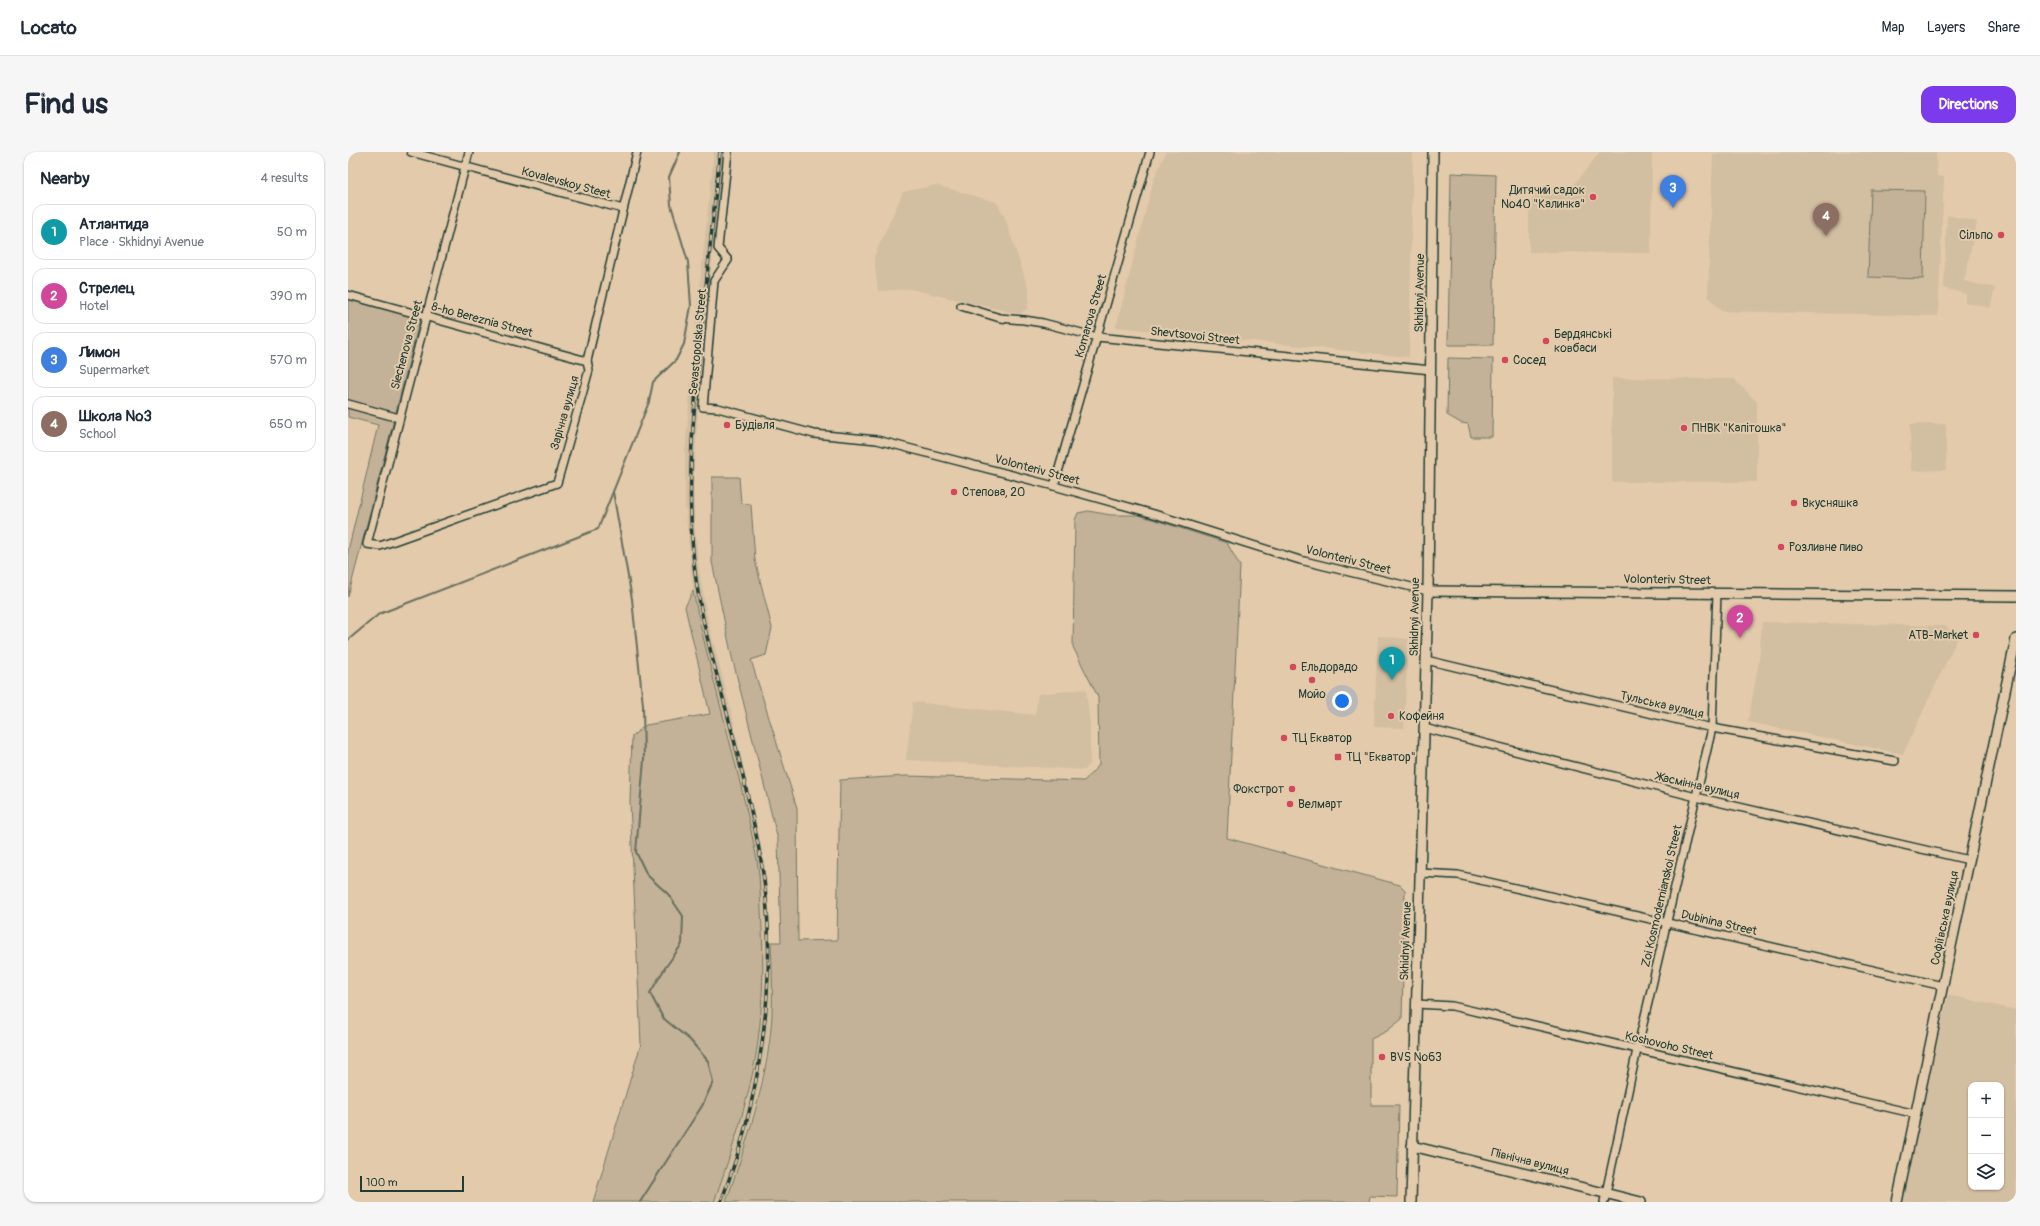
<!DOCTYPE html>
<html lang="en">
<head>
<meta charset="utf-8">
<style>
	:root { --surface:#fff; --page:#f6f6f7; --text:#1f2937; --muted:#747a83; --line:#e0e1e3; --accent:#7c3aed }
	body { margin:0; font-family:Pangolin,sans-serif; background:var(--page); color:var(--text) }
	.controls { position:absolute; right:12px; bottom:12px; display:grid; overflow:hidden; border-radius:8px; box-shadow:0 1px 3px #0004 }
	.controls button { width:36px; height:36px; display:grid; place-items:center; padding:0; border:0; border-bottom:1px solid var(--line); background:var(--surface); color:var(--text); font:20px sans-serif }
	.scale { position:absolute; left:12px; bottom:10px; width:104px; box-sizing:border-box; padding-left:4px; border:2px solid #1f3d34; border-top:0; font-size:11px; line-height:14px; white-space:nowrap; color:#1f3d34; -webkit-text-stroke:3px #e3caab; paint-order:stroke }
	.you { position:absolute; left:994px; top:549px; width:14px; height:14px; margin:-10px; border:3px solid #fff; border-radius:50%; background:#1a73e8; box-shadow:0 0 0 6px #1a73e833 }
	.badge { display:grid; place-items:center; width:26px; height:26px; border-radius:50%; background:var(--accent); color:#fff; font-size:13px; font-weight:700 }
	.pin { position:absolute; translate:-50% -33px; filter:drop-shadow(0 1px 2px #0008) }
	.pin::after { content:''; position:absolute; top:21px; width:14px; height:12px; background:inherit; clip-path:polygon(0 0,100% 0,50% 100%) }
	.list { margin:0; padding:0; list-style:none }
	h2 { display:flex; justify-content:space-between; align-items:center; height:52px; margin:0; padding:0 16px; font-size:17px }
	h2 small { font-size:13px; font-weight:400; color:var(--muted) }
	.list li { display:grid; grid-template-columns:26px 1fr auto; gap:12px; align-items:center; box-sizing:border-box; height:56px; margin:0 8px 8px; padding:0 8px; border:1px solid var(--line); border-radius:12px }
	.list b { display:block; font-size:15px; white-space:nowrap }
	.list p { margin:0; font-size:13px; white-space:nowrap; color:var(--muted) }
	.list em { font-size:13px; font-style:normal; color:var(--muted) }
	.icon { flex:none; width:22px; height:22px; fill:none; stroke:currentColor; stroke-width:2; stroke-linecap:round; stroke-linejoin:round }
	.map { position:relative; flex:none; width:1668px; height:1050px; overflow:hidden; border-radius:12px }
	header { display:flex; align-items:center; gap:24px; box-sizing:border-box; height:56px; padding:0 20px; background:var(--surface); border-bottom:1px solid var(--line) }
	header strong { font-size:19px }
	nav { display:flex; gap:22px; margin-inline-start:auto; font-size:14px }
	.intro { display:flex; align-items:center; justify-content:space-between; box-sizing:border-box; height:96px; padding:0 24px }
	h1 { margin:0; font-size:28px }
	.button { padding:10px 18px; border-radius:12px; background:var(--accent); color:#fff; font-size:14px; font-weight:700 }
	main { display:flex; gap:24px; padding:0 24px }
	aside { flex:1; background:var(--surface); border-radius:12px; box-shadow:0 1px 3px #0004 }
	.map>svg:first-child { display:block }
	.built { fill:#d2bea0; fill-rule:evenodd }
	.green { fill:#c3b298; stroke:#717866 }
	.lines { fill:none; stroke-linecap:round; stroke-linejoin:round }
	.stream { stroke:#656f5e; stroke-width:2 }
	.street-casing { stroke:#1f3d34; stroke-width:10 }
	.secondary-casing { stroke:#1f3d34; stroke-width:12 }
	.street { stroke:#e3caab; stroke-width:7 }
	.secondary { stroke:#e3caab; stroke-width:9 }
	.rail-casing { stroke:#1f3d34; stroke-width:3.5 }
	.rail { stroke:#e3caab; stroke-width:2; stroke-dasharray:6; stroke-linecap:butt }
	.poi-dot { fill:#d1495b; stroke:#e3caab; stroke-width:1.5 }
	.labels { text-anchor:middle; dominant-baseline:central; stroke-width:4; stroke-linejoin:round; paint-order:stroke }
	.street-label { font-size:12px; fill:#1f3d34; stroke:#e3caab }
	.poi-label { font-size:12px; fill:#1f3d34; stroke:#e3caab; text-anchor:start }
</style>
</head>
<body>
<header>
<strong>Locato</strong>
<nav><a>Map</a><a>Layers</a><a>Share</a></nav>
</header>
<div class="intro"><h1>Find us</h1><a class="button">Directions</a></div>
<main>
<aside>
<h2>Nearby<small>4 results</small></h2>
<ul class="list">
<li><span class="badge" style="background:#0f9aa8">1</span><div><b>Атлантида</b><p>Place · Skhidnyi Avenue</p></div><em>50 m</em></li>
<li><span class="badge" style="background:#d1479c">2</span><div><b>Стрелец</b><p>Hotel</p></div><em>390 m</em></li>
<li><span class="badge" style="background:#3f7fe0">3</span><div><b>Лимон</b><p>Supermarket</p></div><em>570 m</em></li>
<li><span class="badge" style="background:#8d6e63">4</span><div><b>Школа №3</b><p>School</p></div><em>650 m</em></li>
</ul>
</aside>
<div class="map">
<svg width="1668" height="1050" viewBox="0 0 1668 1050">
	<rect width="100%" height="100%" fill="#e3caab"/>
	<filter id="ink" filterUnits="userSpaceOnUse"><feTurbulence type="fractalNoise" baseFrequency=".025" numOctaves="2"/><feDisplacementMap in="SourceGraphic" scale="8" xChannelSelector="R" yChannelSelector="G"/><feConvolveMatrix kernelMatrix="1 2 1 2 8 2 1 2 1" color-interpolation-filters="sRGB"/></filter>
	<g filter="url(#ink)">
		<g class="built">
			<path d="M366,0H376L354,202L345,334L347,375L351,419L361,473L381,550L415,701L421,752L424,824V865L415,921L396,998L378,1050H366L400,945L407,911L413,859L415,780L409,709L384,599L356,496L345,439L337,351V302L347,179Z"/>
			<path d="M818,0H1065L1061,205L768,175L806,27Z"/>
			<path d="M1252,0H1304L1303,101L1181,100V52L1190,38H1222Z"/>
			<path d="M1472,0H1588L1589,24L1596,25L1590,164L1373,159L1360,144L1365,2Z"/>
			<path d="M588,33L648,50L656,63L681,139L680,156L671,162L562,137L530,139L526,105L555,40Z"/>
			<path d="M1599,63L1629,70L1616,129L1647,136L1642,156L1617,150L1618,142L1596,136Z"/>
			<path d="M1264,226L1386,227L1409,250V330H1264Z"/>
			<path d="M1562,272H1598V318L1563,319Z"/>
			<path d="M1414,470L1598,474L1609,487L1555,602L1400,570L1411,509Z"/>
			<path d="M1030,484L1060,487L1056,576L1026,575Z"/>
			<path d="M738,537L742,574V612L737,618L558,608L565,550L687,563L690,542Z"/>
			<path d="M1600,843L1668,858V1050H1554ZM1623,933H1653V1035H1623Z"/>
		</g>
		<g class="green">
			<path d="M1103,21L1148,23L1145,193H1100Z"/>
			<path d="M1523,38L1577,39L1575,127L1520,125Z"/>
			<path d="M0,147L72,167L0,445V399L30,273L0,265Z"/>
			<path d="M1100,206L1145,207L1144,285H1123L1120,272L1113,271L1099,263Z"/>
			<path d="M364,325H391L393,351L403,353L407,408L424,476L418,503L403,508L449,656L450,789L489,788L492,628L558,624L736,629L751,613L750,545L725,495L727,368L730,361L740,359L763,363H791L879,391L892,414L879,686L1052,733L1057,738L1054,867L1039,879L1023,887V953H1051L1049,1045L1022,1044L1021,1050H378C399,990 420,927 424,864C425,839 424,815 423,790H433L430,688L383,501L364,410Z"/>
			<path d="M345,439C363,529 392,617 409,708C412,724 412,742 413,758C417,820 415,885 399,945C390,981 378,1015 366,1050H245L293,892L282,650L284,584L298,573L362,562L337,455Z"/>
		</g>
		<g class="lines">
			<g class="stream">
				<path d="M265,340L284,447L295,553L296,608L288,700L299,723L320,742L335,764L334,792L317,816L302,841L315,866L342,888L360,909L365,930L354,954L292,1050"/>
				<path d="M0,488L31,462L250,377L301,250L305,230L328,208L336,192L343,154L340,110L323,53L321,25L332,0"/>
			</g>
			<g class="street-casing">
				<g id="street">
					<path d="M63,0L275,57"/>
					<path d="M121,0L19,392L32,394L209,331L241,218L239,209L289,0"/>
					<path d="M380,0L370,96L380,108L366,129L355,255L370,256L466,282L529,288L579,301L706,334L806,362L952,408L1080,439"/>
					<path d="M0,143L239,209"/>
					<path d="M613,154L652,166L676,168L695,171L749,185L1083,218"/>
					<path d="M0,252L51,266"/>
					<path d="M706,334L802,0"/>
					<path d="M1078,508L1364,576L1547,609"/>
					<path d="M1076,576L1348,645L1621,708"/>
					<path d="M1072,721L1110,723L1595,834"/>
					<path d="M1068,852L1104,854L1568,962"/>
					<path d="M1256,1050L1289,898L1364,576L1369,441"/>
				</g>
			</g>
			<g class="secondary-casing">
				<g id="secondary">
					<path d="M1080,439L1668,444"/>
					<path d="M1064,994L1293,1050"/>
					<path d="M1063,1050L1080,439L1085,0"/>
					<path d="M1549,1050L1668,487"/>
				</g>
			</g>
			<use href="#street" class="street"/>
			<use href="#secondary" class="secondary"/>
			<g class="rail-casing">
				<path id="rail" d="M372,0C365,66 358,131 352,197C345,265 339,332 345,400C350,469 374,536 390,604C398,636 406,670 412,703C429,793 419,897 395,984C389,1006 381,1028 373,1050"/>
			</g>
			<use href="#rail" class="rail"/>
		</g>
	</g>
	<g class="poi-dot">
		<circle cx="1245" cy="45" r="4"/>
		<circle cx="1653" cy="83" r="4"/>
		<circle cx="1198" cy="189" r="4"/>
		<circle cx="1157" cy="208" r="4"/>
		<circle cx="379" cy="273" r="4"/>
		<circle cx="1336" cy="276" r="4"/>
		<circle cx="606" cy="340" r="4"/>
		<circle cx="1446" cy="351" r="4"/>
		<circle cx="1433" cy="395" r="4"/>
		<circle cx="1628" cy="483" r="4"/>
		<circle cx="945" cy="515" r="4"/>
		<circle cx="964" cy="528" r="4"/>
		<circle cx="1043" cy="564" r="4"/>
		<circle cx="936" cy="586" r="4"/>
		<rect x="986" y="601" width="8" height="8" rx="2"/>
		<circle cx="944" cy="637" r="4"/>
		<circle cx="942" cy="652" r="4"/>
		<circle cx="1034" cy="905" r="4"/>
	</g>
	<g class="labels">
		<g class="street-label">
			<text transform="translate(218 31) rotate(15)">Kovalevskoy Steet</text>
			<text transform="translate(1072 141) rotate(-89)">Skhidnyi Avenue</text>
			<text transform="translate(743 164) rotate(-74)">Komarova Street</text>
			<text transform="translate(134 168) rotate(15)">8-ho Bereznia Street</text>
			<text transform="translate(847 184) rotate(6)">Shevtsovoi Street</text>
			<text transform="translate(350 190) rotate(-85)">Sevastopolska Street</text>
			<text transform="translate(59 193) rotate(-75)">Siechenova Street</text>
			<text transform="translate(217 261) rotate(-74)">Зарічна вулиця</text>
			<text transform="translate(689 318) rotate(15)">Volonteriv Street</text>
			<text transform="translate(1000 408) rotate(14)">Volonteriv Street</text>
			<text transform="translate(1319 428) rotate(1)">Volonteriv Street</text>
			<text transform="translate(1067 465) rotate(-89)">Skhidnyi Avenue</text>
			<text transform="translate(1314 553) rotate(13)">Тульська вулиця</text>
			<text transform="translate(1350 634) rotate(13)">Жасмінна вулиця</text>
			<text transform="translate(1314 744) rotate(-77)">Zoi Kosmodemianskoi Street</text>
			<text transform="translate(1597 766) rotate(-78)">Софіївська вулиця</text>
			<text transform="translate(1371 771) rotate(13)">Dubinina Street</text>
			<text transform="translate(1058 789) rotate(-88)">Skhidnyi Avenue</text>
			<text transform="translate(1321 894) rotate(13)">Koshovoho Street</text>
			<text transform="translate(1182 1010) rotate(14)">Північна вулиця</text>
		</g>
		<g class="poi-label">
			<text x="1237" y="38" text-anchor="end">Дитячий садок<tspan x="1237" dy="14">№40 "Калинка"</tspan></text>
			<text x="1645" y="83" text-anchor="end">Сільпо</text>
			<text x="1206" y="182">Бердянські<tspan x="1206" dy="14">ковбаси</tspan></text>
			<text x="1165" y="208">Сосед</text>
			<text x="387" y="273">Будівля</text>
			<text x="1344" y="276">ПНВК "Капітошка"</text>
			<text x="614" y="340">Степова, 20</text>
			<text x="1454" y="351">Вкусняшка</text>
			<text x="1441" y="395">Розливне пиво</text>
			<text x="1620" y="483" text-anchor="end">ATB-Market</text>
			<text x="953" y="515">Ельдорадо</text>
			<text x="964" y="542" text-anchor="middle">Мойо</text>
			<text x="1051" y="564">Кофейня</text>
			<text x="944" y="586">ТЦ Екватор</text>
			<text x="998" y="605">ТЦ "Екватор"</text>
			<text x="936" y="637" text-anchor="end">Фокстрот</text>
			<text x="950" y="652">Велмарт</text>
			<text x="1042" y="905">BVS №63</text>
		</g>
	</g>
</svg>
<div class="controls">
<button>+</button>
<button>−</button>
<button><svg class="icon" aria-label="layers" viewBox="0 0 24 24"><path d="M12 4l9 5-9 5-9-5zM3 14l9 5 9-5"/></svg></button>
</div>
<div class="scale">100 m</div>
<div class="you"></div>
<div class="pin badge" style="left:1044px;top:528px;background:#0f9aa8">1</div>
<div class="pin badge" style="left:1392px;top:486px;background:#d1479c">2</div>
<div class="pin badge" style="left:1325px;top:56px;background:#3f7fe0">3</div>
<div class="pin badge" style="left:1478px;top:84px;background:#8d6e63">4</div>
</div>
</main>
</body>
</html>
